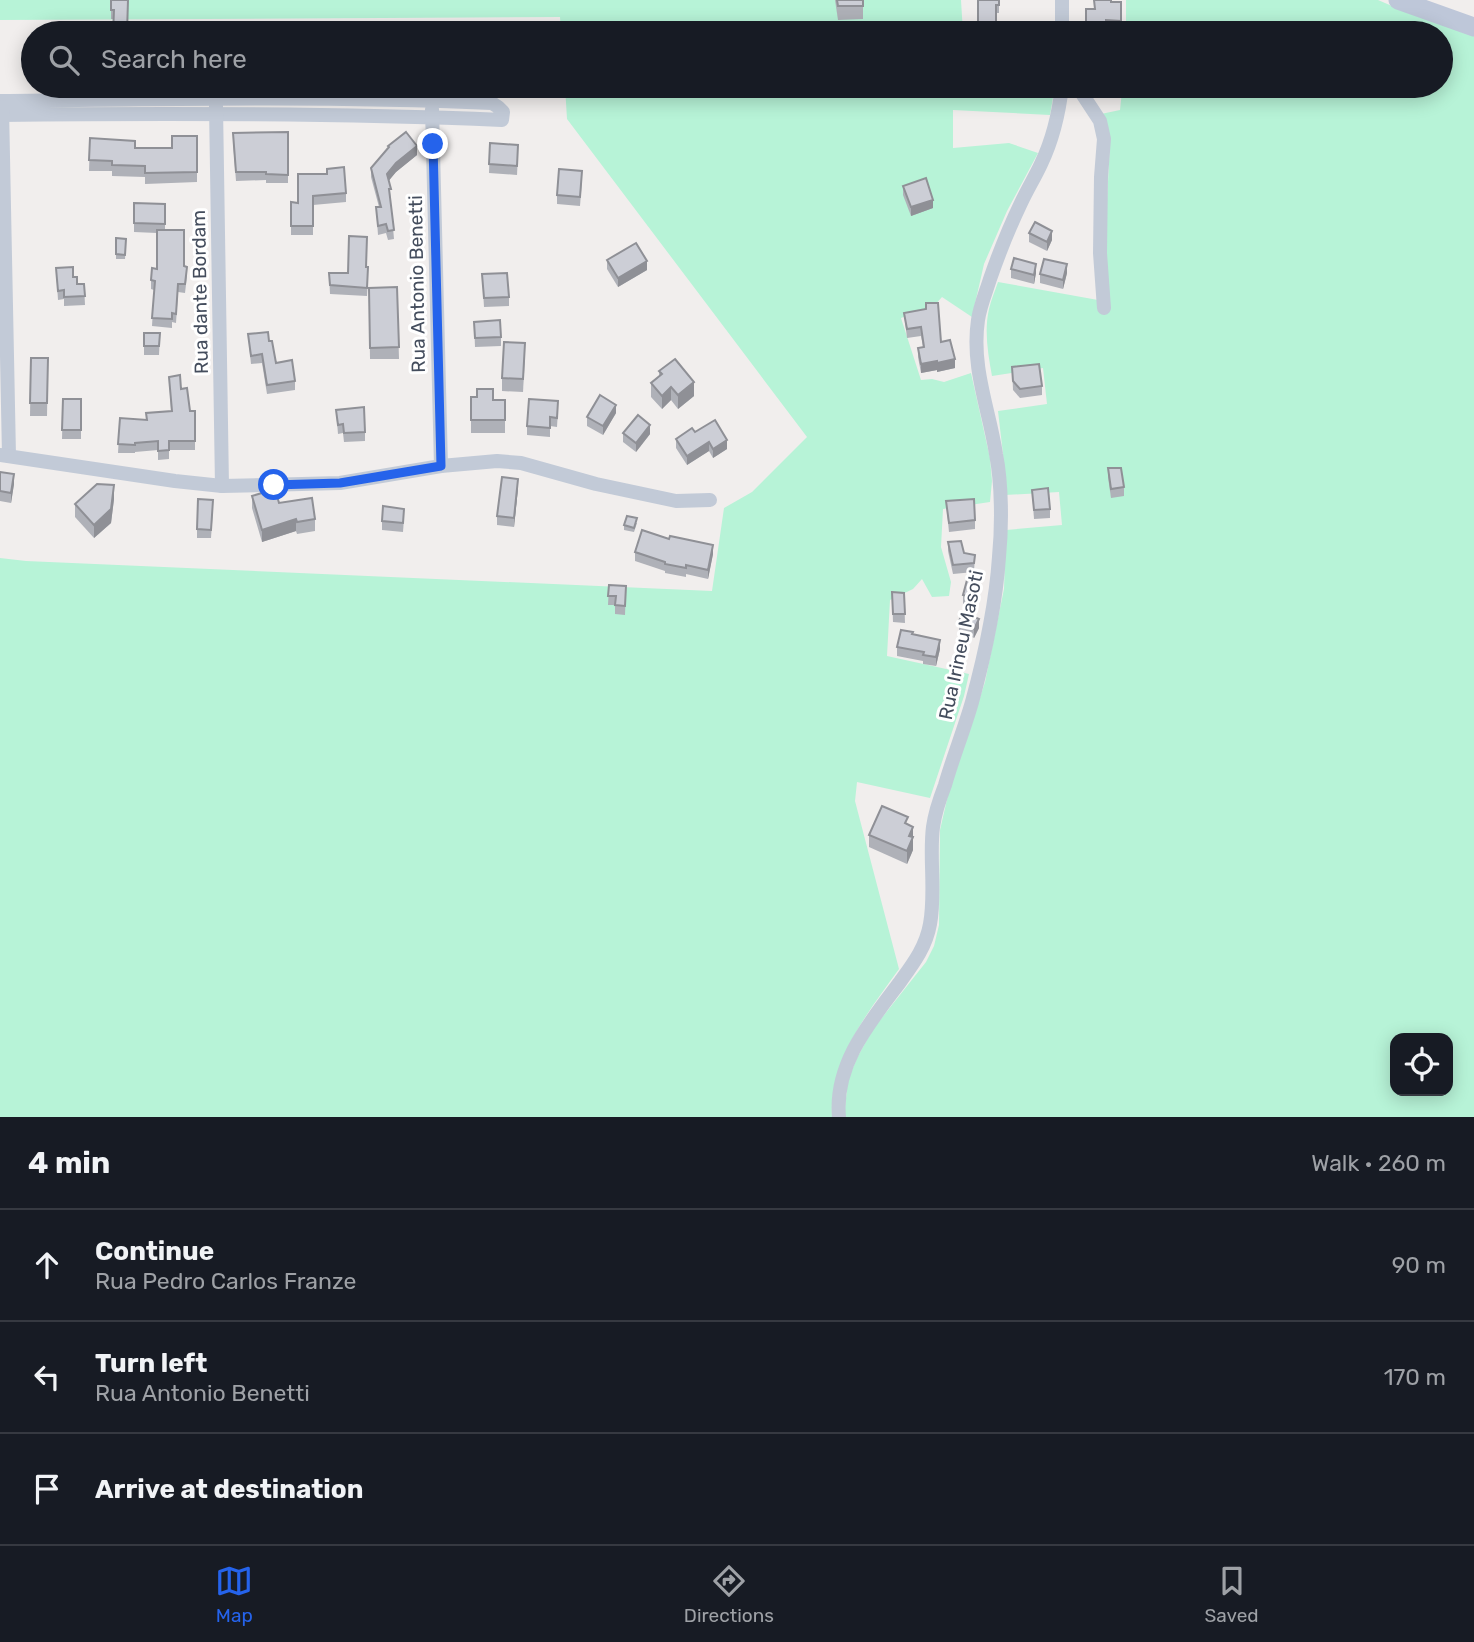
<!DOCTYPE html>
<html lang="en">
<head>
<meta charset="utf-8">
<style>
	:root { --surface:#171b24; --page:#242831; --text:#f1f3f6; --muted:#9ea1a6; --line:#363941; --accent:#2563eb }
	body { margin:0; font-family:Rubik,sans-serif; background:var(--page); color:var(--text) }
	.controls { position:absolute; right:21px; bottom:21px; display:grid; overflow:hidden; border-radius:14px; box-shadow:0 4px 18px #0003 }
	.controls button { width:63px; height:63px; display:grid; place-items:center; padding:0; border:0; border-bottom:2px solid var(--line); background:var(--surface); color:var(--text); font:35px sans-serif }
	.stop { position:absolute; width:21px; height:21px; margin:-16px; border:5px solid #2563eb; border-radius:50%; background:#fff }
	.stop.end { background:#2563eb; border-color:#fff; box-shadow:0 2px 7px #0008 }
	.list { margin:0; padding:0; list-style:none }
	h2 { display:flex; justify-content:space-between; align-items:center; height:91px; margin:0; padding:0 28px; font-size:30px }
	h2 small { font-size:23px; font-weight:400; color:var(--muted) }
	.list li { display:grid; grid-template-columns:46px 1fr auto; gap:21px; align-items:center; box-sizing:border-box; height:112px; padding:0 28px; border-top:2px solid var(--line) }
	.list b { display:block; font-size:26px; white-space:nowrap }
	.list p { margin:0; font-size:23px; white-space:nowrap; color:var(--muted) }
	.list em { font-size:23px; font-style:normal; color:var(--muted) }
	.icon { flex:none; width:38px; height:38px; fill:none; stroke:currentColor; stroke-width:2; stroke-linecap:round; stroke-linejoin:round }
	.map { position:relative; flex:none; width:1474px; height:1117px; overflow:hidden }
	.search { position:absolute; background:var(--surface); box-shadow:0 4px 18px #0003; left:21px; right:21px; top:21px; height:77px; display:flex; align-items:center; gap:18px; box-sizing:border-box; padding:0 24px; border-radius:38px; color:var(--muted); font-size:26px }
	.sheet { height:427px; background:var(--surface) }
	nav { display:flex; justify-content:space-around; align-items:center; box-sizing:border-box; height:98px; border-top:2px solid var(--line); background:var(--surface); font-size:19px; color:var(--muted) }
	nav a { display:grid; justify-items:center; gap:4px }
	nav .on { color:var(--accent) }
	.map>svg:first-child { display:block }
	.green { fill:#b7f3d7; fill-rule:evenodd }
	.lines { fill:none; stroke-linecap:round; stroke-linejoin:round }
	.street { stroke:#c2cad7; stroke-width:14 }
	.secondary { stroke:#bec7d9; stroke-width:19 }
	.wall { fill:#afb1b8 }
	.shaded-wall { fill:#8f9096 }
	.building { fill:#ccced6; stroke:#8f9096; stroke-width:2 }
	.route { stroke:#2563eb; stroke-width:9 }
	.labels { text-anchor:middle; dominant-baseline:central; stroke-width:6; stroke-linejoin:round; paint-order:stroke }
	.street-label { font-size:19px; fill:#444d5d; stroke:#fff }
</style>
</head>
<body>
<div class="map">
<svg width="1474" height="1117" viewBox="0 0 1474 1117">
	<rect width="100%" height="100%" fill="#f1eeed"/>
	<g class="green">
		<path d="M0,0H961L963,33H561L560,17L0,20Z"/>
		<path d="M1126,0H1378L1392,6L1474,35V1117H844L848,1079L858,1056L873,1029L926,962L934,946L939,925L940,830L948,795L985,682L1004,589L1006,530L1062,525L1059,492L1005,495L1003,454L998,411L1047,404L1043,368L992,376C988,354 984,331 989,309C991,300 995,291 998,282L1098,300L1105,239L1110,143L1101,114L1120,110L1122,91L1121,86H1441V33H1126ZM1395,1038H1448V1091H1395Z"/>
		<path d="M565,86H1055L1050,115L953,110V148L1009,143L1038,153L1007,211L984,264L972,317L942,297L934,306L901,318L921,380L932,379L944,382L971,373L990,458L992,481L990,502L943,509L941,547L951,582L949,596L932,597L922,579L913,589L890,600L887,656L969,674L964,696L930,798L857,782L855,801L899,969C868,1012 829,1061 832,1117H0V558L26,561L712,591L724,508L752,492L807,437L567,119Z"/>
	</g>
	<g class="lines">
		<g class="street">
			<path d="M1062,0V33"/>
			<path d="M1077,86L1100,121L1104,139L1101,177L1100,253L1104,308"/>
			<path d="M0,101C164,99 328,96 492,103L498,107L503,112L502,120C335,113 167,113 0,115"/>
			<path d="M216,106L222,486"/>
			<path d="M2,107L9,456"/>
			<path d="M432,109L441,466"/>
			<path d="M0,455L175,481L222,486L340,483L441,466L497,461L521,463L596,484L676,501L710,500"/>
			<path d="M839,1117C834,1064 870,1022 900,982C913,964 926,947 930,924C936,892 929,858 933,827C935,812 940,798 945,785C953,757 964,730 972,702C984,658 996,602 999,557C1002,527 1002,484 996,454C989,409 971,367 978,320C980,306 986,292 990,279C999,253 1009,228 1021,203C1027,190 1035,177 1041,164C1053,139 1059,113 1062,86"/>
		</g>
		<path class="secondary" d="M1398,0L1474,27"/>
	</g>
	<g class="wall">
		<path d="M111,0H128L114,19H111Z"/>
		<path d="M835,0H863V19L838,20Z"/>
		<path d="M999,0V13H996V29L973,33L978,22Z"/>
		<path d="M1094,0H1111V2H1121V33H1106L1094,9Z"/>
		<path d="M1091,86H1113V87L1108,88V96L1096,97L1092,91Z"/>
		<path d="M288,132V183H266V180L236,181L233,142Z"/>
		<path d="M197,136V182L145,184V177L112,176V171H89L90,138L135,148H172Z"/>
		<path d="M490,143L518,154L517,175L489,173Z"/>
		<path d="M388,146L417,155L396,172L389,180L394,239L388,240L386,233L378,235L376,207H379L371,177V168L388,148Z"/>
		<path d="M298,174L346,193V202L313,205V235H291V202L298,203Z"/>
		<path d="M582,180L580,206L557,204V195Z"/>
		<path d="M903,186L933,208L911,216L903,195Z"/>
		<path d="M134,203L165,204V230L184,266L187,276L185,293L178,292L176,323L172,322V328L152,326L154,290L151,289V280L157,269V233L134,232Z"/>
		<path d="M1029,233L1052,240L1047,251L1029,242Z"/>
		<path d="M116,238L126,239L125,259H116Z"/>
		<path d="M607,260L647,270L618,287L607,269Z"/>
		<path d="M366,267L368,276L367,296L330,294L329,273H348Z"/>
		<path d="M56,268L73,277L77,284H84L85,305L64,306V299L58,300Z"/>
		<path d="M1011,269L1036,273L1034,284L1011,278Z"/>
		<path d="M1067,273L1063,289L1040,283V274Z"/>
		<path d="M482,274L509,297V306L484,307Z"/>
		<path d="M397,287L399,359H370L369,288Z"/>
		<path d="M904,313L941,342L955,368L937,372V370L921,373L918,357V348L923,347L921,336L907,338Z"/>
		<path d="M474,322L501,337V346L475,347Z"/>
		<path d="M144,333H160L159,355H144Z"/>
		<path d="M248,334L269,341L276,363L295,381V390L267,394L262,363L251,364Z"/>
		<path d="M525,356L523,392L502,391V378Z"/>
		<path d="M31,358H48L47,416H30Z"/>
		<path d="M1012,367L1042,386V395L1020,398L1013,390Z"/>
		<path d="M659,371L694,396L678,409L671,400L662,409L651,397V383L659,377Z"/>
		<path d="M169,377L181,389L190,411H195V450H169V459L158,460V450L135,452V453H118L120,418L146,420V413L171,411Z"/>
		<path d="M471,397L493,400H505V433H471Z"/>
		<path d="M63,399H81V439H62Z"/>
		<path d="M336,410L365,432V441L344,442L343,433L338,434Z"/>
		<path d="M558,410L557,427L550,426V437L527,435V426Z"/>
		<path d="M616,413L603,435L587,426V417Z"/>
		<path d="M695,432L727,449L713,458L709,451L687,465L676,448V439Z"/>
		<path d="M623,433L650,434L636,452L623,442Z"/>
		<path d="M1108,468L1124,487V496L1111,498L1108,477Z"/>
		<path d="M0,472L14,484L11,503L0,501Z"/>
		<path d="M518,488L514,527L497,525V516Z"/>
		<path d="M1032,490L1050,509V518L1034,519Z"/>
		<path d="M252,496L279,503L315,519V531L297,534L296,531L262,542L252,508Z"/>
		<path d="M114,499L111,523L94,538L75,517V504Z"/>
		<path d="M946,501L975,520V529L949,532Z"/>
		<path d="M213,509L211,538H197V529Z"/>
		<path d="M404,518L403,532L382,530V521Z"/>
		<path d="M637,523L634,532L624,530V525Z"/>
		<path d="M948,542L964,553L975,555L974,572L953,574L948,551Z"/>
		<path d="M635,552L713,554L708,579L686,574V577L665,573V571L635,561Z"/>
		<path d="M609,585L626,586L625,615L615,614V605H608Z"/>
		<path d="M892,592L904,593L905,623L893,622Z"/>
		<path d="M980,593L977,607L963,604V595Z"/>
		<path d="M959,621L979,628L974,638L959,630Z"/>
		<path d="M913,635L940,649L936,666L923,664V661L897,656V647Z"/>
		<path d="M908,825L913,827V850L907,864L869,847V835Z"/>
	</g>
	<g class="shaded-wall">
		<path d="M417,146V155L396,172L387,183V174L396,163Z"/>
		<path d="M933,200V208L911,216V207Z"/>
		<path d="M1052,231V240L1047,251V242Z"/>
		<path d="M647,261V270L618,287V278Z"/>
		<path d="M1036,264V273L1034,284V275Z"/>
		<path d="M1067,264V273L1063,289V280Z"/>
		<path d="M955,359V368L937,372V363Z"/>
		<path d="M937,361V370L921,373V364Z"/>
		<path d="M694,382V396L678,409V395Z"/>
		<path d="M671,387V400L662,409V396Z"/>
		<path d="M616,405V413L603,435V426Z"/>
		<path d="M650,425V434L636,452V443Z"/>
		<path d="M727,440V449L713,458V449Z"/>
		<path d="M709,442V451L687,465V456Z"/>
		<path d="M14,474V484L11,503V493Z"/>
		<path d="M518,479V488L514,527V518Z"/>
		<path d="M114,485V499L111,523L94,538V525Z"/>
		<path d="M296,519V531L262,542V530Z"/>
		<path d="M713,545V554L708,579V570Z"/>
		<path d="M980,584V593L977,607V598Z"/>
		<path d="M979,619V628L974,638V629Z"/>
		<path d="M940,640V649L936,666V657Z"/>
		<path d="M913,827V850L907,864V851L909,836Z"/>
	</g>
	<g class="building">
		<path d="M111,0H128L127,33H113L114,10H111Z"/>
		<path d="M837,0H863V6H838Z"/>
		<path d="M978,0H999V5H996V29L1011,30L1026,28L1027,33H973V22H978Z"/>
		<path d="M1094,0H1111V2H1121V21L1106,20V33H1086V9H1095Z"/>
		<rect x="240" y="26" width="17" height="7"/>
		<path d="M1093,86H1108V88L1096,89Z"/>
		<path d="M288,132V175L266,174V172H236L233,133Z"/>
		<path d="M406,132L417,146L396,163L387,174L391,189H389L394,230L388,231L386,224L378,226L376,207H381L371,168L389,147L388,146Z"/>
		<path d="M172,136H197V172L145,173V166L112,165V161L89,160L90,138L135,141V148H172Z"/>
		<path d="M490,143L518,145L517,166L489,164Z"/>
		<path d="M344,167L346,193L313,196V226H291V202L298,203V174H327V169Z"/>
		<path d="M559,169L582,171L580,197L557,195Z"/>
		<path d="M926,178L933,200L911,207L903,186Z"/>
		<path d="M134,203L165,204V224L134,223Z"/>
		<path d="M1035,222L1052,231L1047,242L1029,233Z"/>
		<path d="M157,230H184V266L187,267L185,284H178L176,314L172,313V319L152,318L155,281L151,280L152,268L157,269Z"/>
		<path d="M349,236L367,237L366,267H368L367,288L330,285L329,273H348Z"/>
		<path d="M116,238L126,239L125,255L116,254Z"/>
		<path d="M636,243L647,261L618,278L607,260Z"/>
		<path d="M1014,258L1036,264L1034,275L1011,269Z"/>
		<path d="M1044,259L1067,264L1063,280L1040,274Z"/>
		<path d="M73,267V277H77V284H84L85,296L64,297V290L58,291L56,268Z"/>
		<path d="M507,273L509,297L484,298L482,274Z"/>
		<path d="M397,287L399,347L370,348L369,288Z"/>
		<path d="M926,303H938L941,342L950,340L955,359L937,363V361L921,364L918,348L924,347L921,327L907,329L904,313L926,309Z"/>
		<path d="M500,320L501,337L475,338L474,322Z"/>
		<path d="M268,332L269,341H272L276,363L292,360L295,381L267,385L262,354L251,356L248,334Z"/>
		<path d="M144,333H160L159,346H144Z"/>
		<path d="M504,342L525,343L523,379L502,378Z"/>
		<path d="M31,358H48L47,403H30Z"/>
		<path d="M675,359L694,382L678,395L671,387L662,396L651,383L662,374L659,371Z"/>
		<path d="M1039,364L1042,386L1020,389L1013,381L1012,367Z"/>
		<path d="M180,375L181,389L187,388L190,411H195V441H169V450L158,451V441L135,443V445L118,444L120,418L147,420L146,413L172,411L169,377Z"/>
		<path d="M477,389H493V400H505V420H471V397H477Z"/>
		<path d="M600,395L616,405L603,426L587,417Z"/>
		<path d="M63,399H81V430H62Z"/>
		<path d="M529,399L558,401L557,418L550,417V428L527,426Z"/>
		<path d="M364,407L365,432L344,433L343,424L338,425L336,410Z"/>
		<path d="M638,415L650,425L636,443L623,433Z"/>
		<path d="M715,420L727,440L713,449L709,442L687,456L676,439L692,428L695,432Z"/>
		<path d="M1108,468H1121L1124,487L1111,489Z"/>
		<path d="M0,472L14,474L11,493L0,491Z"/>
		<path d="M502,477L518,479L514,518L497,516Z"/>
		<path d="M97,484L114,485L111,509L94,525L75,504Z"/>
		<path d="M1048,488L1050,509L1034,510L1032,490Z"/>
		<path d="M275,489L279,503L312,498L315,519L297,522L296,519L262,530L252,496Z"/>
		<path d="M198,499L213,500L211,530L197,529Z"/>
		<path d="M974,499L975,520L949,523L946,501Z"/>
		<path d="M383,506L404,509L403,523L382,521Z"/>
		<path d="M627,516L637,518L634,528L624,525Z"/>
		<path d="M642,530L669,539L670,536L713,545L708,570L686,565V568L665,564V562L635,552Z"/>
		<path d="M961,541L964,553L975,555L974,563L953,565L948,542Z"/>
		<path d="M967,580L980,584L977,598L963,595Z"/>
		<path d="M609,585L626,586L625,606L615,605L616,596H608Z"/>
		<path d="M892,592L904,593L905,614H893Z"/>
		<path d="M963,612L979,619L974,629L959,621Z"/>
		<path d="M901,630L913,632L912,634L940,640L936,657L923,655L924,652L897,647Z"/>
		<path d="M882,806L908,817L905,823L913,827L909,836L913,837L907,851L869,835Z"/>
	</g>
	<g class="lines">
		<path class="route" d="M274,485L340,483L441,466L433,144"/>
	</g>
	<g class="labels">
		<g class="street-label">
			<text transform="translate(417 284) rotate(-91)">Rua Antonio Benetti</text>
			<text transform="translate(200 292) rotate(-91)">Rua dante Bordam</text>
			<text transform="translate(961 645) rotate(-78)">Rua Irineu Masoti</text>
		</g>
	</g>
</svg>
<div class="controls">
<button><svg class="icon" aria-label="locate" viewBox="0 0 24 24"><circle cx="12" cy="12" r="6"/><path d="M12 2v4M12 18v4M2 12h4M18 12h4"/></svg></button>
</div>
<div class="stop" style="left:274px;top:485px"></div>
<div class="stop end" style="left:433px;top:144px"></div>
<div class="search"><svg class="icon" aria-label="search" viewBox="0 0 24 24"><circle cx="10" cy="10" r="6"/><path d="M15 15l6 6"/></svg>Search here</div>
</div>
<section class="sheet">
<h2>4 min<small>Walk · 260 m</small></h2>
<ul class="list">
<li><svg class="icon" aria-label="ahead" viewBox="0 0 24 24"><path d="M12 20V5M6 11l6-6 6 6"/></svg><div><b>Continue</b><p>Rua Pedro Carlos Franze</p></div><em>90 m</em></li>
<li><svg class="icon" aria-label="left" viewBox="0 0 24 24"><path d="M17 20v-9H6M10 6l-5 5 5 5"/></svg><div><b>Turn left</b><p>Rua Antonio Benetti</p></div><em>170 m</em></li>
<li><svg class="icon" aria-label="arrive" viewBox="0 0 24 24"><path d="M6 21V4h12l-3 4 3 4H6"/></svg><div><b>Arrive at destination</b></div></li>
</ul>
</section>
<nav>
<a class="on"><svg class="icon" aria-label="map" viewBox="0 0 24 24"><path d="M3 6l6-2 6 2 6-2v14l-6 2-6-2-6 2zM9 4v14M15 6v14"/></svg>Map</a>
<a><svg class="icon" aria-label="directions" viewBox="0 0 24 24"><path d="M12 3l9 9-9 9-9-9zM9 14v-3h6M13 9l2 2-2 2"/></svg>Directions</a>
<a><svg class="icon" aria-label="saved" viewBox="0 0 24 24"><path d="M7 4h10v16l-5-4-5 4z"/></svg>Saved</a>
</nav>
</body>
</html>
